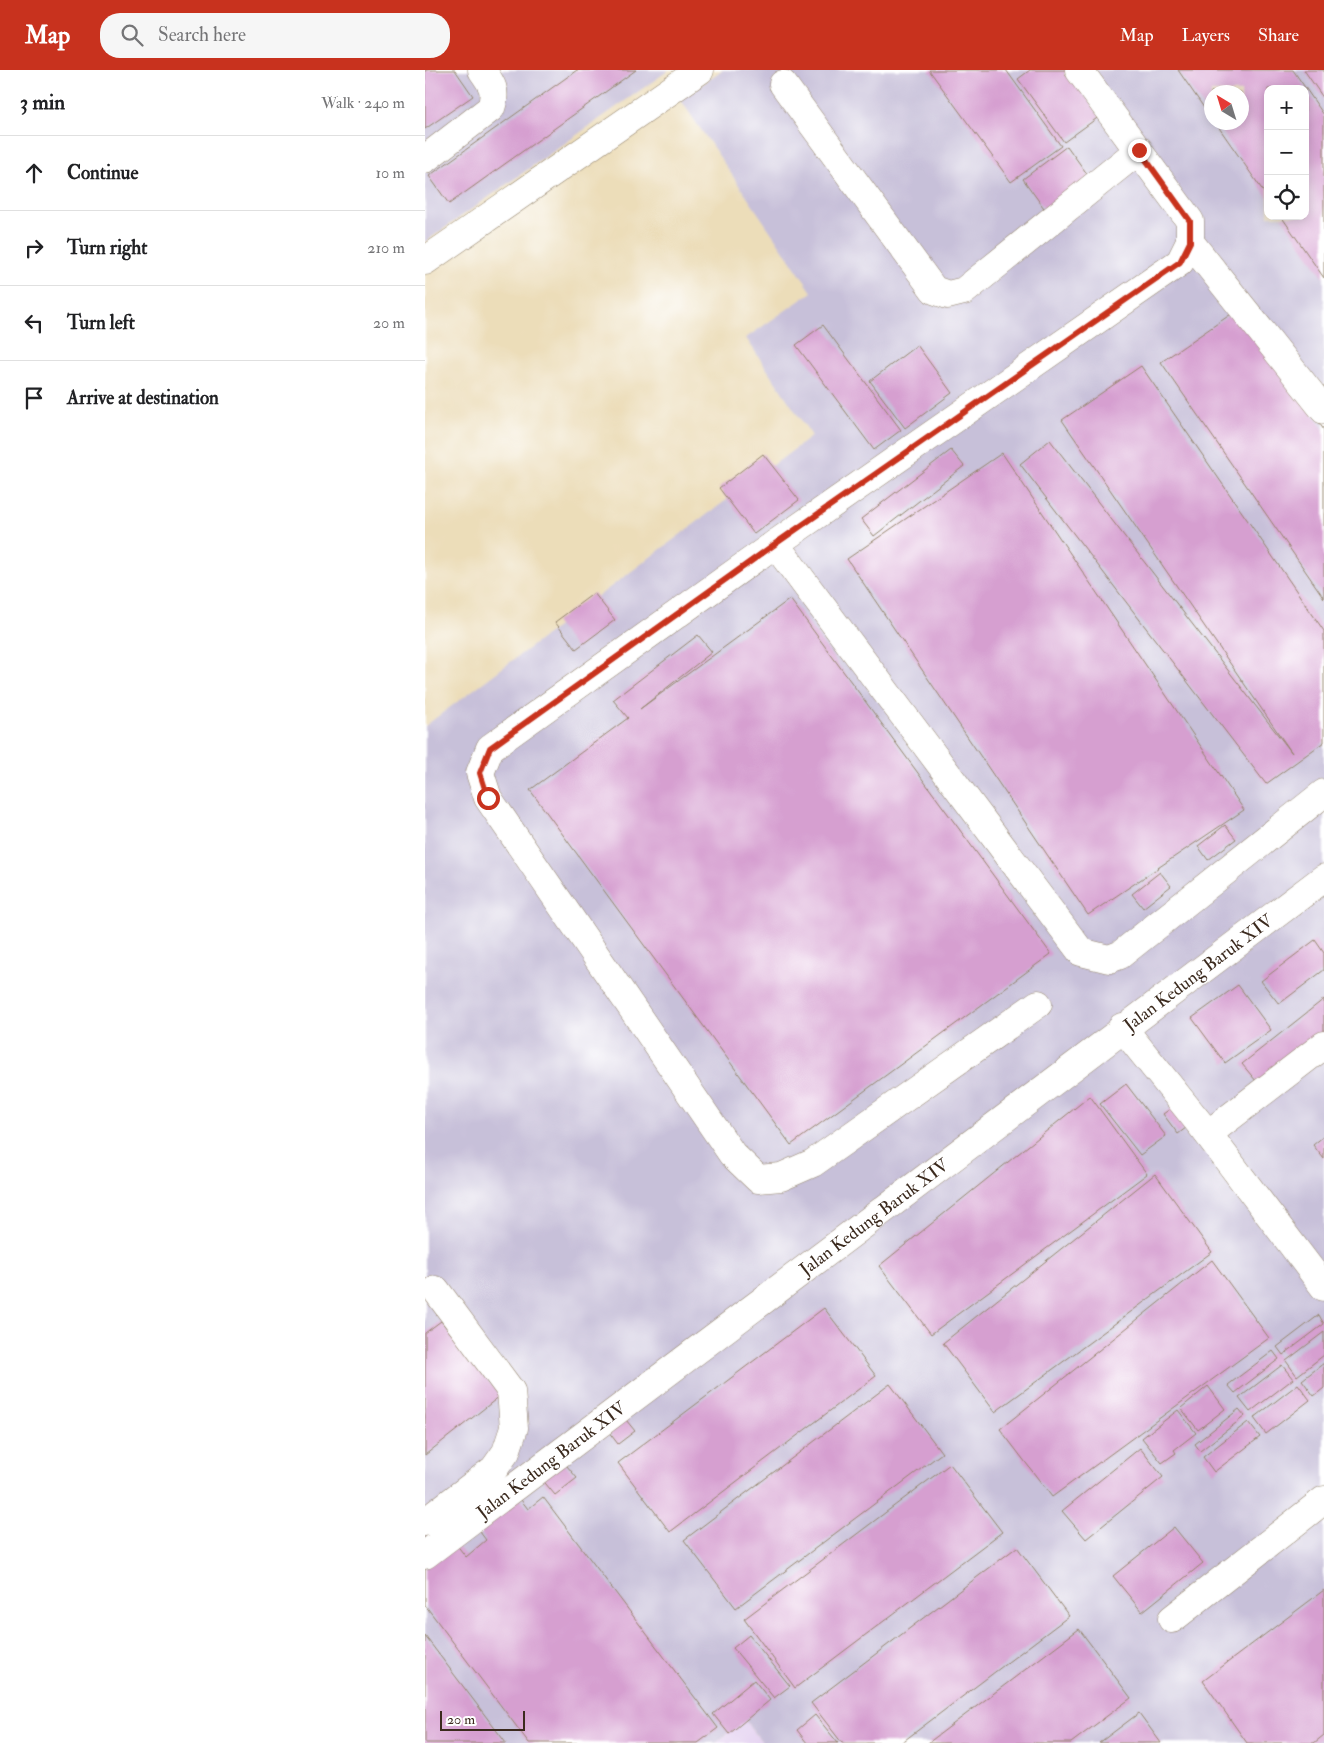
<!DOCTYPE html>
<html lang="en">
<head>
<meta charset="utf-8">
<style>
	:root { --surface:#fff; --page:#f6f6f6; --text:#202124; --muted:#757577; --line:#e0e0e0; --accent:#c8321e }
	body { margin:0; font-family:"IM FELL Double Pica",serif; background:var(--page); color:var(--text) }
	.controls { position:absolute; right:15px; top:15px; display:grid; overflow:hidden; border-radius:10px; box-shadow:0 2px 12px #0003 }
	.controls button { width:45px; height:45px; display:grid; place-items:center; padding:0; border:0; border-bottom:1px solid var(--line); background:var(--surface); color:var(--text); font:25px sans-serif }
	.compass { position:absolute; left:779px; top:15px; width:45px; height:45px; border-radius:50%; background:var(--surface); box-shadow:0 2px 12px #0003; rotate:322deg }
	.scale { position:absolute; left:15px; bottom:12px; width:85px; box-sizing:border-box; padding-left:5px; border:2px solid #3b2a1e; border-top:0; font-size:14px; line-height:18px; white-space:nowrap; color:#3b2a1e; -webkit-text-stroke:4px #fff; paint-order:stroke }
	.stop { position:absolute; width:15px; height:15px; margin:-11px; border:4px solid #c8321e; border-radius:50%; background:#fff }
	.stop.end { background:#c8321e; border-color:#fff; box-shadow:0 1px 5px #0008 }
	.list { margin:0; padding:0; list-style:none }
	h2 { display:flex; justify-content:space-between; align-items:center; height:65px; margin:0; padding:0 20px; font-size:21px }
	h2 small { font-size:16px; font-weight:400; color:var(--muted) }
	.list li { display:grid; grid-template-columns:32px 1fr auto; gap:15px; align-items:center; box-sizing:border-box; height:75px; padding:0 20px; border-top:1px solid var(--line) }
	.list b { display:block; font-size:19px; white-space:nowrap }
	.list em { font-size:16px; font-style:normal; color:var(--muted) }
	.icon { flex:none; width:28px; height:28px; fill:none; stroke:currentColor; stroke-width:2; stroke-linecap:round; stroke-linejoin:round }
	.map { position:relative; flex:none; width:899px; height:1673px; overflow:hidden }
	header { display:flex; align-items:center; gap:30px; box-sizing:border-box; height:70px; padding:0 25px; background:var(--accent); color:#fff }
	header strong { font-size:24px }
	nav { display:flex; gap:28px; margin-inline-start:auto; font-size:18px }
	.search { width:350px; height:45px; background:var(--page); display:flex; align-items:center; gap:12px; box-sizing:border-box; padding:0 18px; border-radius:20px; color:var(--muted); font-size:19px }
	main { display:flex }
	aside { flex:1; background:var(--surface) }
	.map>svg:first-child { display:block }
	.built { fill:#e5d3f1 }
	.industrial { fill:#c7c0d9; fill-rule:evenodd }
	.building { fill:#d69fd0 }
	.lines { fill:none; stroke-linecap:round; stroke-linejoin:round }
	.minor-casing { stroke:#94846c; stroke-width:29 }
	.minor { stroke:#fff; stroke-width:28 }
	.route { stroke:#c8321e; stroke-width:6 }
	.labels { text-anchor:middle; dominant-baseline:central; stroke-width:4; stroke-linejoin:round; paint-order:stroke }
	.street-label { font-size:18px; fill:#3b2a1e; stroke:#fff }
</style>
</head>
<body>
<header>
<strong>Map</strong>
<div class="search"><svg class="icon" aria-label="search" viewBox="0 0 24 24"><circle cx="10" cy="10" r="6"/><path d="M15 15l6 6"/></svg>Search here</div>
<nav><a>Map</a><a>Layers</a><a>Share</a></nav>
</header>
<main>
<aside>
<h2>3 min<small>Walk · 240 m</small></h2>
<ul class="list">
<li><svg class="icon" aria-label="ahead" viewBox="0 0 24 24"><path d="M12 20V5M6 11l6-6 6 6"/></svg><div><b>Continue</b></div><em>10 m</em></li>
<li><svg class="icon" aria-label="right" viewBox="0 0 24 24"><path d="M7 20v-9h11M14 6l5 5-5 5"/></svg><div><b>Turn right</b></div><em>210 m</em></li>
<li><svg class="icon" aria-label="left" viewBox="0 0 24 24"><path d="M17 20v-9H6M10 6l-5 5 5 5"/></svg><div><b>Turn left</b></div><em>20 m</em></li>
<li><svg class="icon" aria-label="arrive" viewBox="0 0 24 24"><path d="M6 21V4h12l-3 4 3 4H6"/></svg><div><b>Arrive at destination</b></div></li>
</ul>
</aside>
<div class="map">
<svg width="899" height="1673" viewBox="0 0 899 1673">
	<rect width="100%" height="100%" fill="#fff"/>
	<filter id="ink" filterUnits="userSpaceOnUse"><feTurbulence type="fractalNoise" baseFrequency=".02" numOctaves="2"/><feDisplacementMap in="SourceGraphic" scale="10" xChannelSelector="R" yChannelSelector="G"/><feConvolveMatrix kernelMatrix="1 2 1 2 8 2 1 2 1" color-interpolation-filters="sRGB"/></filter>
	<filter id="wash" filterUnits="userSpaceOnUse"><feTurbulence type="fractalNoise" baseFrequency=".0096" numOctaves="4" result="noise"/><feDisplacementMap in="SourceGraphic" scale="20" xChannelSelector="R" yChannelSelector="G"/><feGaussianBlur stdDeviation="1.12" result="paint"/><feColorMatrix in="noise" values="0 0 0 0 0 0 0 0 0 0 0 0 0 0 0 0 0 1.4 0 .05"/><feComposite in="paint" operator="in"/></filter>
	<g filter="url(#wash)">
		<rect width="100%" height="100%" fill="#ecddb9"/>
		<path class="built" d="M319,1649L338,1673H291Z"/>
		<g class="industrial">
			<path d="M0,0H244L0,172Z"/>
			<path d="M298,0H899V1673H338L319,1649L291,1673H0V656L387,366L321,268L387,222L255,29ZM843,19H880V146H843ZM786,22H816V52H786Z"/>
		</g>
		<g id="blocks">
			<g class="building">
				<path d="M0,0H30L48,26L0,59Z"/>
				<path d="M152,0H211L24,134L4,106Z"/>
				<path d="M504,0H581L636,76L586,112Z"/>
				<path d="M605,0H641L675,46L639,72L593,9Z"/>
				<path d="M753,0H868L899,45V208L856,146H880V19H843V128L790,52H816V22H786V48Z"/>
				<path d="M879,0H899V29Z"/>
				<path d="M642,76L665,108L621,141L598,109Z"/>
				<path d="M815,238L899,360V528L736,292Z"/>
				<path d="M398,255L476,360L449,380L371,275Z"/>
				<path d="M492,275L527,323L480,358L445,311Z"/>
				<path d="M716,296L899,561V672L841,714L595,394L625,370L867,683L637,350Z"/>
				<path d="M526,380L539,396L449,466L436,449Z"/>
				<path d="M577,383L819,740L663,845L422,489Z"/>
				<path d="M338,384L374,430L329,464L294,418Z"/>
				<path d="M169,523L190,550L151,579L130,552Z"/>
				<path d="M365,529L626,884L366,1075L105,720L203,648L188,630L273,565L287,582L215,639Z"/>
				<path d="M800,755L811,769L783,790L773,776Z"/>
				<path d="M735,802L746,816L718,838L707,824Z"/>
				<path d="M890,870L899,883V900L854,934L836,911Z"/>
				<path d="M813,915L846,960L800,993L767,948Z"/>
				<path d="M899,929V966L836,1017L817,994Z"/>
				<path d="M701,1014L741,1066L715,1085L675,1034Z"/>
				<path d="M665,1026L722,1104L506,1264L454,1196Z"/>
				<path d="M755,1032L770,1051L753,1064L738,1044Z"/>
				<path d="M899,1066V1089L888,1075Z"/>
				<path d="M730,1104L787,1182L570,1342L518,1273Z"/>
				<path d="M787,1190L844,1268L627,1427L575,1359Z"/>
				<path d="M399,1238L451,1306L245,1462L193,1393Z"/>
				<path d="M894,1245L899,1254L858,1285L852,1277Z"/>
				<path d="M16,1251L75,1326L0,1385V1263Z"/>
				<path d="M899,1262V1285L872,1306L861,1291Z"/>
				<path d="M848,1281L854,1289L810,1323L803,1315Z"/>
				<path d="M899,1293V1318L889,1326L877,1310Z"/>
				<path d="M857,1295L868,1309L825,1342L814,1328Z"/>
				<path d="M465,1314L517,1383L311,1538L259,1470Z"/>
				<path d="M873,1314L885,1330L841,1364L829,1348Z"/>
				<path d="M783,1316L800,1339L773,1360L756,1338Z"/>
				<path d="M814,1339L820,1346L775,1381L770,1374Z"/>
				<path d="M753,1340L771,1363L749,1380L751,1383L737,1393L717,1368Z"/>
				<path d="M197,1345L210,1361L193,1374L180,1357Z"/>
				<path d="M823,1352L835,1367L789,1402L778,1387Z"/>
				<path d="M715,1378L738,1407L661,1469L637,1441Z"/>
				<path d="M137,1390L152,1408L130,1425L116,1408Z"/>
				<path d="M525,1394L577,1462L370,1618L319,1549Z"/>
				<path d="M93,1426L103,1439L118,1427L293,1658L273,1673H104L0,1535V1498L31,1474L41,1487L61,1470L52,1458Z"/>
				<path d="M749,1457L778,1493L717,1542L688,1506Z"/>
				<path d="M592,1477L644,1546L476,1673H417L386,1633Z"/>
				<path d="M899,1520V1665L889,1673H822L778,1611Z"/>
				<path d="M654,1559L706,1628L646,1673H503Z"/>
				<path d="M324,1565L365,1616L349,1628L308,1578Z"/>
				<path d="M0,1566L81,1673H0Z"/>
				<path d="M329,1610L345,1630L304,1664L288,1644Z"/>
				<path d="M714,1643L736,1673H674Z"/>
				<path d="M390,1645L413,1673H382L372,1660Z"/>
			</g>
		</g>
	</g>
	<g filter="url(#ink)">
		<use href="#blocks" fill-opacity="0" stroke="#94846c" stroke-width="1"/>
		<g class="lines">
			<g class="minor-casing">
				<g id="minor">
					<path d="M358,14L509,220L523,225L539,221L714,80"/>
					<path d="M0,89L66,38C72,21 67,14 57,0"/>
					<path d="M765,172L899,340"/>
					<path d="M0,191L275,0"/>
					<path d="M350,474L656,882L684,889L695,885L899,723"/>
					<path d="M613,934L388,1093L356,1107L333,1109L307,1084L63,728L55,703L65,678L350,474L755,192L765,172V151L654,0"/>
					<path d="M697,957L783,1064L899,975"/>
					<path d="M783,1064L899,1217"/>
					<path d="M0,1452L69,1399L81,1382L89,1358L86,1321L11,1220"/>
					<path id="s1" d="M0,1485L899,808"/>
					<path d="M747,1549L899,1430"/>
				</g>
			</g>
			<use href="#minor" class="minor"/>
		</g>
	</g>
	<g class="lines" filter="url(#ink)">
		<path class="route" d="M63,728L55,703L65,678L350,474L755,192L765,172V151L714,80"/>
	</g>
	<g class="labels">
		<g class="street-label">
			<text stroke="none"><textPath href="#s1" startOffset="968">Jalan Kedung Baruk XIV</textPath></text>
			<text stroke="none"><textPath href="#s1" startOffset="562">Jalan Kedung Baruk XIV</textPath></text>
			<text stroke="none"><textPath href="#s1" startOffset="158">Jalan Kedung Baruk XIV</textPath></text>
		</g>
	</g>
</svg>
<div class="controls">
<button>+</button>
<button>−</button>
<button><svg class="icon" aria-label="locate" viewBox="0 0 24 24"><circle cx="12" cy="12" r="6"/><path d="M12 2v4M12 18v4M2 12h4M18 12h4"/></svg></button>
</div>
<svg class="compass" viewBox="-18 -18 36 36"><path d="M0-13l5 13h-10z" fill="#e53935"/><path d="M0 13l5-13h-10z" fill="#757577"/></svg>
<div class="scale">20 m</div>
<div class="stop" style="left:63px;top:728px"></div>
<div class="stop end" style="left:714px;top:80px"></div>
</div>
</main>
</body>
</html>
